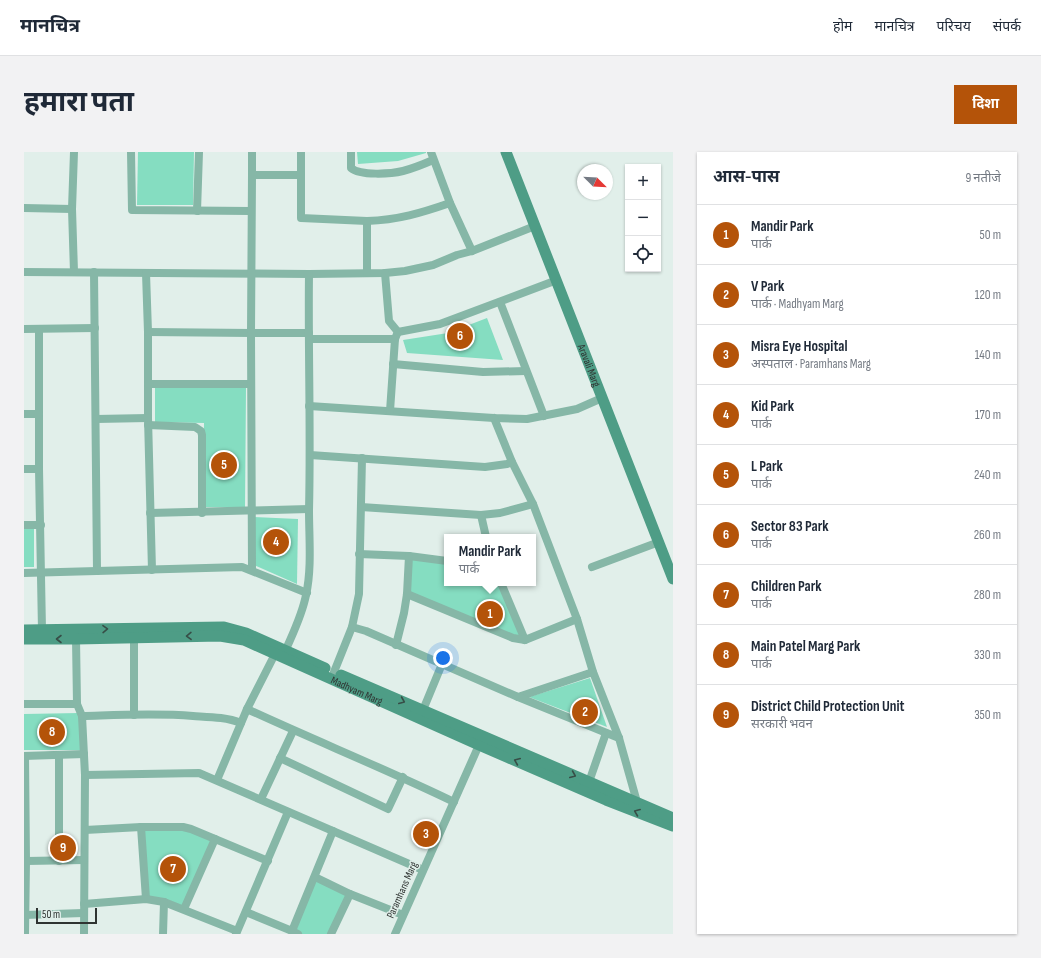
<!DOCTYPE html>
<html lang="hi">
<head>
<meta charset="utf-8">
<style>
	:root { --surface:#fff; --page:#f2f2f3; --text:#1f2937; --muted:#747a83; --line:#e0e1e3; --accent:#b45309 }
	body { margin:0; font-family:"Sofia Sans Condensed","Noto Sans Devanagari",sans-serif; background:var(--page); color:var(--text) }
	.controls { position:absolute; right:12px; top:12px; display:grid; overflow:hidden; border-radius:0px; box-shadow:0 1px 3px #0004 }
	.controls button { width:36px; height:36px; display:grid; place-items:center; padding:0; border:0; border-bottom:1px solid var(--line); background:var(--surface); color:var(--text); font:20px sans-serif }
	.compass { position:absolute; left:553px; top:12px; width:36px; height:36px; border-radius:50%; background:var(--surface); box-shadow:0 1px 3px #0004; rotate:114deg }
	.scale { position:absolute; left:12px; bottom:10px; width:61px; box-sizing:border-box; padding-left:4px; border:2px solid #2f3432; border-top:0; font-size:11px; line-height:14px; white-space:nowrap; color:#2f3432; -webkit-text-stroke:3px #e1efea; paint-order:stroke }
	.you { position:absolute; left:419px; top:506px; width:14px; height:14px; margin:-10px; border:3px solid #fff; border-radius:50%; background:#1a73e8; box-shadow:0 0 0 6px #1a73e833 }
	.badge { display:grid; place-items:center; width:26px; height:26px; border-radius:50%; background:var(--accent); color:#fff; font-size:13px; font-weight:700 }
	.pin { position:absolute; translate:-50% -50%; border:2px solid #fff; box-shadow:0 1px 4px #0006 }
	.popup { position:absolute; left:420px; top:382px; width:92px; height:52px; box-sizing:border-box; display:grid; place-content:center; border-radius:0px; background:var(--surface); filter:drop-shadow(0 1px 3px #0005); font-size:13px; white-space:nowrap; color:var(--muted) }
	.popup b { font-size:15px; color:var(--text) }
	.popup::after { content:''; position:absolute; left:50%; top:100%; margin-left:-8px; border:8px solid transparent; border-top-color:var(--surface) }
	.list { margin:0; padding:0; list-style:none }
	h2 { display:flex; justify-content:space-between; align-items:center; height:52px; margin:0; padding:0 16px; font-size:17px }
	h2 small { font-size:13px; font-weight:400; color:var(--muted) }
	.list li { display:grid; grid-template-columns:26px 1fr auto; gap:12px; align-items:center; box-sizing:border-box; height:60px; padding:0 16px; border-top:1px solid var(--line) }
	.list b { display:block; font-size:15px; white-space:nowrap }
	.list p { margin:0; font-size:13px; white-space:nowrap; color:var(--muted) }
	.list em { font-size:13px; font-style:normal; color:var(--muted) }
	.icon { flex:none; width:22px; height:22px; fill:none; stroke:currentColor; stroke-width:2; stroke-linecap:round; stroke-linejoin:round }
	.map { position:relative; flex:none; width:649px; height:782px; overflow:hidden; border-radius:0px }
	header { display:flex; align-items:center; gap:24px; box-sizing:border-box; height:56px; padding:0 20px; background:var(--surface); border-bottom:1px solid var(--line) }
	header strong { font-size:19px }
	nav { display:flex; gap:22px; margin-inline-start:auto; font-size:14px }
	.intro { display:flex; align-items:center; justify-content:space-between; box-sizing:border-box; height:96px; padding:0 24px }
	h1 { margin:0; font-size:28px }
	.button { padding:10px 18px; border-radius:0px; background:var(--accent); color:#fff; font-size:14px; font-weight:700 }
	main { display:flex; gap:24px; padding:0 24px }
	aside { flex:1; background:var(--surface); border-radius:0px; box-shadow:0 1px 3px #0004 }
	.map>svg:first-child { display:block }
	.green { fill:#85ddc1 }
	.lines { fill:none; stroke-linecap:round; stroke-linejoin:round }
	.street { stroke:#86b7a7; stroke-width:8 }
	.secondary { stroke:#4e9d86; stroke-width:11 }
	.oneway { stroke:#374e47 }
	.labels { text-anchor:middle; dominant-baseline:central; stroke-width:3; stroke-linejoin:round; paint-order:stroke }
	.street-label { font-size:11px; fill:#2f3432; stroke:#e1efea }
</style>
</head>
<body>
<header>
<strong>मानचित्र</strong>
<nav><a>होम</a><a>मानचित्र</a><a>परिचय</a><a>संपर्क</a></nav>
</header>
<div class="intro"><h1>हमारा पता</h1><a class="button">दिशा</a></div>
<main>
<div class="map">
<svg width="649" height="782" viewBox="0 0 649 782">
	<rect width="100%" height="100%" fill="#e1efea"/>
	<g class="green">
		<path d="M114,0H170L169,53H113Z"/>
		<path d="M333,0H402V1L374,9L334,12Z"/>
		<path d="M463,166L479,208L383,201L379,188L424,181Z"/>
		<path d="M131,236H222L221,355H179L180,271L131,270Z"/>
		<path d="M230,365L274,367L273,432L230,413Z"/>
		<path d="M10,376V415H0V377Z"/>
		<path d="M385,404L423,409V431H477L501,488L383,442Z"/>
		<path d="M566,526L583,575L505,545Z"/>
		<path d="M55,561L57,598H0V562Z"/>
		<path d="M117,675H159L191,687L160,757L122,747Z"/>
		<path d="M290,728L326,742L305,782H277L269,778Z"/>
	</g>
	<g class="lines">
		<g class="street">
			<path d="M50,0L48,57L50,120"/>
			<path d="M107,0L108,58L227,59"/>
			<path d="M327,0V16C336,24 367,22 379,19C390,16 400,12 409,8"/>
			<path d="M407,0L426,51L448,99"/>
			<path d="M228,23V0"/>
			<path d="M277,23V0"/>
			<path d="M0,56L48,57"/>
			<path d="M173,59L175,0"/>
			<path d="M0,120L285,122L361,121L381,119L409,113L433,103L448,99L511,74"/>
			<path d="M70,120L73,419"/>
			<path d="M122,121L124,180V266L128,418"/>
			<path d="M343,121V69C374,68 397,61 426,51"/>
			<path d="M361,121L365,169L374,180L416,172L533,128"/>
			<path d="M476,150L520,264"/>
			<path d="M0,177L71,176"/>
			<path d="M15,177V317L18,478"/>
			<path d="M124,180L227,181L228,23H277V66L343,69"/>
			<path d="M285,187H371"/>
			<path d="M369,212L459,220L502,219"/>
			<path d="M124,232H227"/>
			<path d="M285,254L470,266L503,267L553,257L578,246"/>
			<path d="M366,259L371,187L373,182"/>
			<path d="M0,262H15"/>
			<path d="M470,266L488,310L509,352L553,467L569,520L595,586L613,650"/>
			<path d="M72,267L124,266"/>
			<path d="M124,273L171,275L177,279L178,283V361"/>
			<path d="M286,303L461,315L483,312L488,310"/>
			<path d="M0,317H15"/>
			<path d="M337,355L457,363L476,361L509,352"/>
			<path d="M126,361L285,357"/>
			<path d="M457,363L462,385"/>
			<path d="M0,373H17"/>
			<path d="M335,402L385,404L423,409"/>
			<path d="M568,415L635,390"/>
			<path d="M228,418L227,181H285"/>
			<path d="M0,421L218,415L283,441"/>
			<path d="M477,431L501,488"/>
			<path d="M383,442L489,486L501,488L553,467"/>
			<path d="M328,475L342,479L494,545L569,520"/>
			<path d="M110,486V563"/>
			<path d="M52,487L53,552L58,564L61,623L60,782"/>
			<path d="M372,493L380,461L383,442L385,404"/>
			<path d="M260,502C268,483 278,464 282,443C288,416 285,386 285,358C287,279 284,200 285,122"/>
			<path d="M310,520L328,475L335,442L338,306"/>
			<path d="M494,545L595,586"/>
			<path d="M0,552H53"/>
			<path d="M223,557C292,589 362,617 430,650"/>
			<path d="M399,558L418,512"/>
			<path d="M58,564C95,563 132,561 169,564C185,565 202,565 217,571"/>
			<path d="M0,604L60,602"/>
			<path d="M1,604L2,709L1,782"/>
			<path d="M35,604V709"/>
			<path d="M256,606L364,657L379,625"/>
			<path d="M61,623L175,621L399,718"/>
			<path d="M193,628L223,557L251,502"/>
			<path d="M565,630L582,581"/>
			<path d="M237,647L269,579"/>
			<path d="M117,675L122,747"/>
			<path d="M61,678L117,675H159L167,677L244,709"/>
			<path d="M2,709L60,708"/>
			<path d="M291,725L326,742L379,763"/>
			<path d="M60,752L122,747L140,750L213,779"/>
			<path d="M160,757L191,687"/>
			<path d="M222,760L268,779"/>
			<path d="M1,763L59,761"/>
			<path d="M139,782L140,750"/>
			<path d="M212,782L264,660"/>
			<path d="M274,782L268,779L309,679"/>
			<path d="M307,782L326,742"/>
			<path d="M371,782L455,593"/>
		</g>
		<g class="secondary">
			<path id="s1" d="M482,0L649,427"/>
			<path d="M0,478L200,475L222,481L301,516"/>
			<path id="s2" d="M0,487H52L196,484L220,488L455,593L582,648L649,674"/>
			<path d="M317,523L649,666"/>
		</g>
	</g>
	<defs><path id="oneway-chevron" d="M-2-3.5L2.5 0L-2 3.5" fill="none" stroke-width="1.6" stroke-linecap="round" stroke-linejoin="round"/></defs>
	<g class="oneway">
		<use href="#oneway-chevron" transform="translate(81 477) rotate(-1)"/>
		<use href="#oneway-chevron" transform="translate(165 484) rotate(179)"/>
		<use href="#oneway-chevron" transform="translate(35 487) rotate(-180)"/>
		<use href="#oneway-chevron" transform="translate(378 549) rotate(23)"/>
		<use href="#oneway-chevron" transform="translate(493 609) rotate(-157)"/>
		<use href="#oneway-chevron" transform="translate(549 623) rotate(23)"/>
		<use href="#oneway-chevron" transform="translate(613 660) rotate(-158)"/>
	</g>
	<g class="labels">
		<g class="street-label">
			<text stroke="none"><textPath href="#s1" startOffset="229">Aravali Marg</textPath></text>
			<text stroke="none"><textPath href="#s2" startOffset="344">Madhyam Marg</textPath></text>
			<text transform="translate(378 738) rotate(-66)">Paramhans Marg</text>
		</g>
	</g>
</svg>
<div class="controls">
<button>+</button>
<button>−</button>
<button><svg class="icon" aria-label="locate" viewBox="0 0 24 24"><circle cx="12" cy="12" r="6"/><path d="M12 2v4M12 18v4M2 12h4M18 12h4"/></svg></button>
</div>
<svg class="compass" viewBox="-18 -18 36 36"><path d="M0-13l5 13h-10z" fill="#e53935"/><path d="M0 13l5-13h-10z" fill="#747a83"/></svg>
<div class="scale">50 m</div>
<div class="you"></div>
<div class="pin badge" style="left:466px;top:462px">1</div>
<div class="popup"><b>Mandir Park</b>पार्क</div>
<div class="pin badge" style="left:561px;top:560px">2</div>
<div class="pin badge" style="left:402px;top:682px">3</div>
<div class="pin badge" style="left:252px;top:390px">4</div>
<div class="pin badge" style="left:200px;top:313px">5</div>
<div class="pin badge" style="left:436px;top:184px">6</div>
<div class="pin badge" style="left:149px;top:717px">7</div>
<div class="pin badge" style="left:28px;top:580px">8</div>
<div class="pin badge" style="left:39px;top:696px">9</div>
</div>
<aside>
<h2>आस-पास<small>9 नतीजे</small></h2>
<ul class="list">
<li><span class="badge">1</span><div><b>Mandir Park</b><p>पार्क</p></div><em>50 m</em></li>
<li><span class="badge">2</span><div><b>V Park</b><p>पार्क · Madhyam Marg</p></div><em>120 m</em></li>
<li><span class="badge">3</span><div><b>Misra Eye Hospital</b><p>अस्पताल · Paramhans Marg</p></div><em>140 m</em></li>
<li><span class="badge">4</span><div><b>Kid Park</b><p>पार्क</p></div><em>170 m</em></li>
<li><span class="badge">5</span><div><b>L Park</b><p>पार्क</p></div><em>240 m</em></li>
<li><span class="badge">6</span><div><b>Sector 83 Park</b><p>पार्क</p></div><em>260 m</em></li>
<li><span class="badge">7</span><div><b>Children Park</b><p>पार्क</p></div><em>280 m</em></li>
<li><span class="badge">8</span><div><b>Main Patel Marg Park</b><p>पार्क</p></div><em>330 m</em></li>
<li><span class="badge">9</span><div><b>District Child Protection Unit</b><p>सरकारी भवन</p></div><em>350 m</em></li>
</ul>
</aside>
</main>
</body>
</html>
